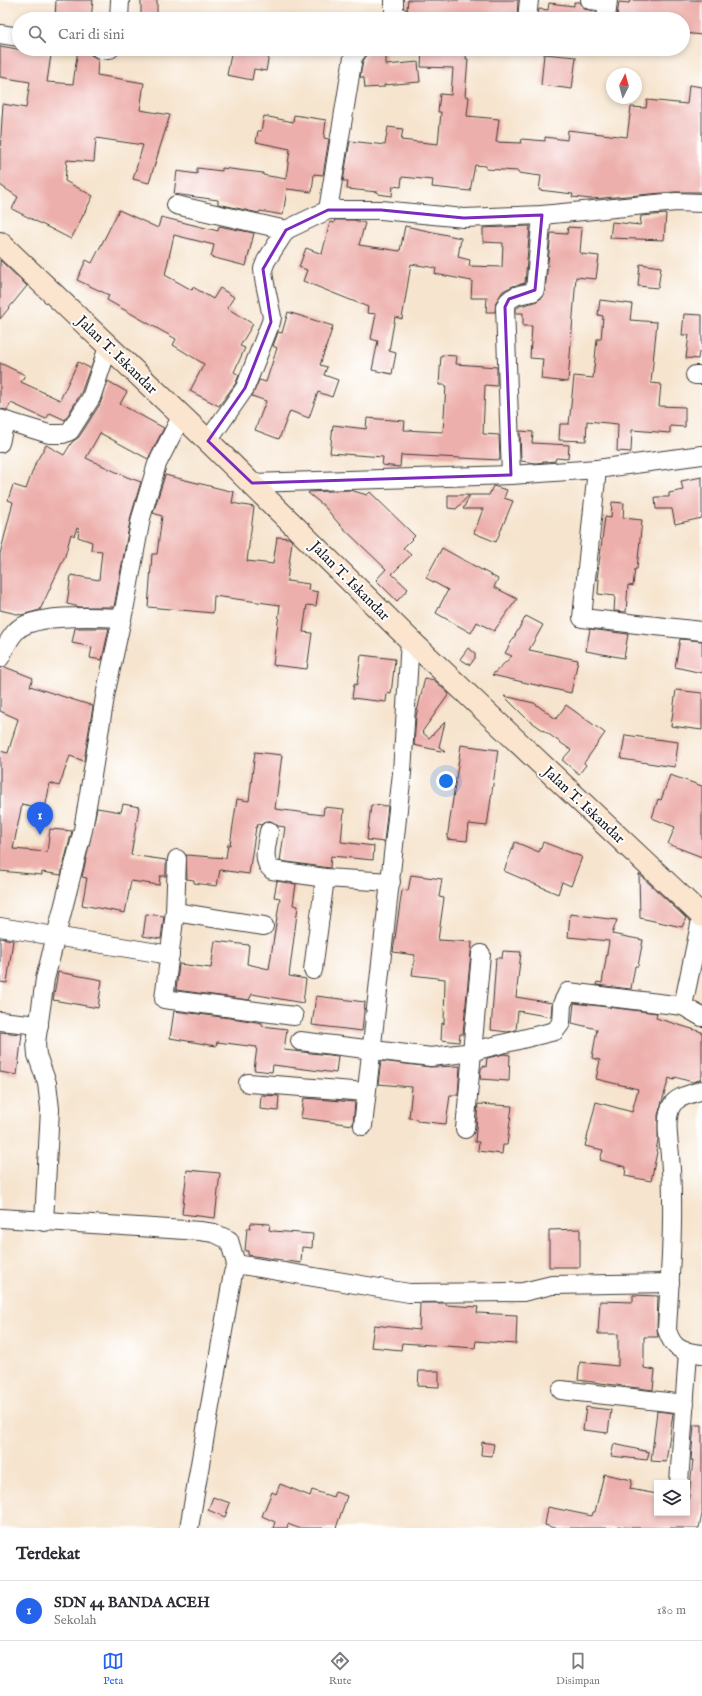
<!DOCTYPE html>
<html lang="id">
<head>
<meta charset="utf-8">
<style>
	:root { --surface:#fff; --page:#f7f7f7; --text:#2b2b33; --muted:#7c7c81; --line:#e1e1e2; --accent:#2563eb }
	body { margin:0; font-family:"IM FELL English",serif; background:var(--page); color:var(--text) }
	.controls { position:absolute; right:12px; bottom:12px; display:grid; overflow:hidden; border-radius:0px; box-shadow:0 2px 6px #0003 }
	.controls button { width:36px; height:36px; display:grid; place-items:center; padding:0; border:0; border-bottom:1px solid var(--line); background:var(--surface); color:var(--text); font:20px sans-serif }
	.compass { position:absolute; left:606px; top:68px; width:36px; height:36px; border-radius:50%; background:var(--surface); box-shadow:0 2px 6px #0003; rotate:6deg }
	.you { position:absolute; left:446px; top:781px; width:14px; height:14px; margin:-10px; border:3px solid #fff; border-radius:50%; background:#1a73e8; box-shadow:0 0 0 6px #1a73e833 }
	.badge { display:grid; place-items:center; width:26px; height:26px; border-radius:50%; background:var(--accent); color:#fff; font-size:13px; font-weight:700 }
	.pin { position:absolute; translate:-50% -33px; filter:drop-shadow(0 1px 2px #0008) }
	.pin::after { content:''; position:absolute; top:21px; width:14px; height:12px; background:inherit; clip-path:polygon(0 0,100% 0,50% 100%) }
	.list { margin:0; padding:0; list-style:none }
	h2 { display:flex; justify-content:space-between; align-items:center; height:52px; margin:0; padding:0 16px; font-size:17px }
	h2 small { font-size:13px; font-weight:400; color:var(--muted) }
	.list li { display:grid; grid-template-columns:26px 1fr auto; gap:12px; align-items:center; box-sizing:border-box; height:60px; padding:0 16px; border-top:1px solid var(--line) }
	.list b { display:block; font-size:15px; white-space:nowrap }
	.list p { margin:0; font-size:13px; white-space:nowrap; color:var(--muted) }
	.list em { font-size:13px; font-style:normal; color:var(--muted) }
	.icon { flex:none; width:22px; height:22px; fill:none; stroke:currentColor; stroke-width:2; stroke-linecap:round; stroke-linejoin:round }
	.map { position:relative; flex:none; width:702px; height:1528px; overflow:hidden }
	.search { position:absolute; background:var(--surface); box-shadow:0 2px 6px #0003; left:12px; right:12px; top:12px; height:44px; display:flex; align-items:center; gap:10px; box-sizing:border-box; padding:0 14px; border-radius:22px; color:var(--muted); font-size:15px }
	.sheet { height:112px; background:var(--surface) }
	nav { display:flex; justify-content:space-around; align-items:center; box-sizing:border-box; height:56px; border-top:1px solid var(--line); background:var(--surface); font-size:11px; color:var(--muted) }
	nav a { display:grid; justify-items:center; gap:2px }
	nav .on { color:var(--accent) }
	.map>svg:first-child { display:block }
	.building { fill:#edafab }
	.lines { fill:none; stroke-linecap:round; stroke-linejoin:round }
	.street-casing { stroke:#3d3a37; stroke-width:20 }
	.secondary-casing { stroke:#3d3a37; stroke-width:24 }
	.street { stroke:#fff; stroke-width:18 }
	.secondary { stroke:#fbe5cf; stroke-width:22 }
	.marked { fill:none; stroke:#7b2cbf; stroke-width:3; stroke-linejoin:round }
	.labels { text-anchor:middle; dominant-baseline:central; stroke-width:4; stroke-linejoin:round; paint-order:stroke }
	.street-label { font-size:15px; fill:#1c1c1c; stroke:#fff }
</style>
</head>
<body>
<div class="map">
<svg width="702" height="1528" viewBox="0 0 702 1528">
	<rect width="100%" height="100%" fill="#fff"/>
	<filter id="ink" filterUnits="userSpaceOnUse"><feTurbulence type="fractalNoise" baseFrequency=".025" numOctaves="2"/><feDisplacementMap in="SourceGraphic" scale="8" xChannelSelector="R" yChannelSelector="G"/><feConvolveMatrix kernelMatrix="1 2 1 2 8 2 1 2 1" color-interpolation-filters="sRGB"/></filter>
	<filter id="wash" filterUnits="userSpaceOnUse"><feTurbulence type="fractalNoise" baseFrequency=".012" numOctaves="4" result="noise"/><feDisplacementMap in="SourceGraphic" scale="16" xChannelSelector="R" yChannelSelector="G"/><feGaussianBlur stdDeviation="0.9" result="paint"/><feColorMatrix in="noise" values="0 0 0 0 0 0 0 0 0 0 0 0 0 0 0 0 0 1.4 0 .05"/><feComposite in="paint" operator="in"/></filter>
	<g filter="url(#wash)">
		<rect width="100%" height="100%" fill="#f6e4ce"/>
		<g id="blocks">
			<g class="building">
				<path d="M56,0H93L91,19H55Z"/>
				<rect x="141" y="0" width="16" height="19"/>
				<path d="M408,0H518L517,19H485L462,17V19L412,15L407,9Z"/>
				<path d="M630,0H702V35L683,33V19H636L617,16L619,2L629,3Z"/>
				<path d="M574,2H580L584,9L596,11V19H538L539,9L548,10L549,3L574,6Z"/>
				<path d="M0,46L51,55L47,82L73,84L78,49L90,50L91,55L98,59L97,75L144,83L140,110L170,115L149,183L133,179L143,145L96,138L94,162L67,160L65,181L93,196L71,239L12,209L18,197L0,185V149L3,104L26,108L30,82L0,77Z"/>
				<path d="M232,49H270L266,71L254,69L252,80L227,75Z"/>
				<path d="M422,49H467L466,59H468L465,96L469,97L467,116L499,119L496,142L521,143L522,139L545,141V137L567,140L568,130L627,137L631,107L646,108L647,100L687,104L689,85L702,87V192H675L591,199L572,197L573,194L539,190L541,176L518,173V171L486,169V166L475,165L470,191L432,187L433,180L402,177L401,187L393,186L392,196L378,194V192L347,189L348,181H343L350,141L385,145L388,127L403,129L401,140L438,144L441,112H438L440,94L451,95L453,68L421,67Z"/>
				<path d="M368,53H386V65L418,62L420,82L384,85V87L365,88L364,78L360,77L363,61Z"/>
				<path d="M544,54L576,57L572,89L541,85Z"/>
				<path d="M294,115L326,120L324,138L329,139L323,175L314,174L312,192L287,189L283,215L260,211L259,213L218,204V200L174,194L177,171L197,174V168L222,171V168L263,173V175L286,179L290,149L256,142L258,131H261L264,116L293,122Z"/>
				<path d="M119,210L158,228L161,217L218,231L219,226L254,233L246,266L211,257L214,245L174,235L165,275L192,290L193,287L213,299L220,288L234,297L227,308L253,324L240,346L245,348L234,372L239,375L236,383L219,406L190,391L204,364L173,345L176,339L107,300L109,295L77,280L86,260L92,263Z"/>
				<path d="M666,214L664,240L610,238L612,222L640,225L641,216Z"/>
				<path d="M335,220H354L365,223L359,245L400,251L405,226L461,238L458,257L470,260L469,266L502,267L503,243L483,242V228L530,226L525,283L513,286L503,291L496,302L495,312H486L487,298H471L472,281L435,274L436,268L411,264L402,319L395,317L389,351L396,353L392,374L372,370L378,341L371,339L376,314L367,313L368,307L303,281L307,270L299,267L306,248L322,254L330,222L334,223Z"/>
				<path d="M568,227L582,228L580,252L582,254L599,256L596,279L576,277L568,382L541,379L543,359L530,358L532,326H523V313H516V309L520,306L535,302L543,297L545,291L551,233L567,234Z"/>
				<path d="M0,260L27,286L0,319Z"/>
				<path d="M640,264L661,267L658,288L638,286Z"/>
				<path d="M600,300L632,304L630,320L657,322L651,383L661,384L659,406L685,407V427L670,426V433L632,430L631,452L617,451L618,424L587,421L586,441L559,440L560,424H569L574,376L593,378L597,339H601L603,316L598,315Z"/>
				<path d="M288,312L333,326L320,365L327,367L324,375L338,380L332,397L318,392L309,418L290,411L279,439L255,430L266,401L252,396L259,380L266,382L277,348L273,346L278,332L282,333Z"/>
				<path d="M684,314L702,315V352H699L698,359L686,358L689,335H682Z"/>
				<path d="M441,355L457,356L456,364L497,367V386L485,385L483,434L499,435L500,460L401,455L400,467L382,465L383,457L330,453L333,425L366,429L367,418L405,421L404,430L443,432L446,385H439Z"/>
				<path d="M78,362L90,368L81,393L65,420L50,413L46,419L11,403L7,410L0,409V363L25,375L21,382L60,400Z"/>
				<path d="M108,381L127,392L120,404L164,428L148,459L100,433L86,458L127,477L141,482L131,516L114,607H80L67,604L71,575L99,580L102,551L91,550L92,542L78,537L79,529L77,528L74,536L71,534L65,556L40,610L21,615L0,610V554L13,502L8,500L13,485L26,489L36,462L46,445L64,455L72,442L79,437L100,404Z"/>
				<path d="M520,431L533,432L532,443L569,445L568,459L556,458L555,461L536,463L521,461Z"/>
				<path d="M165,475L234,492L232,503L254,507L247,561L273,564L277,537L289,538L292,541L287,581L309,584L308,590L318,592L316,606L307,605L303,632L312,633L307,669L273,665L280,605L214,596L213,613L148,607L152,554H157L162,516L153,513Z"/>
				<path d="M702,477V518L675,524L672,509H656L655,497H669V493L683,490L681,481Z"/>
				<path d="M493,486L507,490L504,498L513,501L496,542L474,533L483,509H463L470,495H489Z"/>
				<path d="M350,490L367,495L370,492L415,536L403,548L411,555L392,574L408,589L397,601L376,580L386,569L339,524L324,506L308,493L309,492Z"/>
				<path d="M448,495H469L456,509L448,508Z"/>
				<path d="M612,502L624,503L623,518L642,520L637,569H635L633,586L628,585L626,612L614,611L615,596L598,594L599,579H597L605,517L611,518Z"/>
				<path d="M442,548L498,579L494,587L517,599L494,631L477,622L471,633L436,613L448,590L426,578Z"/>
				<path d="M526,616L543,625L529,650L578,660L571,693L492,675L512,656L505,653Z"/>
				<path d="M75,628H109L102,660L90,658L92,647L72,643Z"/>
				<path d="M590,629L628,634L624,658L586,651Z"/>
				<path d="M680,639L702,641V673L675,667Z"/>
				<path d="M468,648L475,653V658L470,665L460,659Z"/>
				<path d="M361,655L395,659L391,694L387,693L386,702L352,698L354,684L357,685Z"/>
				<path d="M5,667L33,678L30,686L93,706L84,761L70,756L59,786L50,783L45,809L22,804L13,849L47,852L50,829L72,831L61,875L42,872V875L0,871V751L8,753L18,719L0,711V668Z"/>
				<path d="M425,678L434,680L449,694L422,732L429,738L445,722L439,747L445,752L414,745L416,716Z"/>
				<path d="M676,690L702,693V730L671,726Z"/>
				<path d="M504,696L534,703L556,719L566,705L605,733L584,763L586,765L579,774L562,760L571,750L526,718Z"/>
				<path d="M625,735L678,742L675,767L621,759Z"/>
				<path d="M461,745L498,750L487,826L469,824L467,841L447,839Z"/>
				<path d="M255,752L282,755L275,809L323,815L324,807L344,809L341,842L374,846L373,860L331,856L330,868L280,861L285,827L278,826L271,821H266L261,825L258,824L257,827H256L249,874L220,870L217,886L194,883V880L187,879L186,855L226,858L228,844L230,845L237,799L249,801Z"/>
				<path d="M670,775L702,786V857L668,844L675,827L652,818L658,799L661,800Z"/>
				<path d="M123,804L139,807L131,855L166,860V876H160L159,885L131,881L125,913L82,905L87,878L82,877L97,808L121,812Z"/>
				<path d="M371,805L388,806L384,842L367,840Z"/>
				<path d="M515,842L539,852L543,842L582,857L571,886L562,882L558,894L504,871Z"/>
				<path d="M639,874L686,918L682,927L640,918Z"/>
				<path d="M411,875L442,879L439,897L444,898L438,940L472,942L463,1034H460L459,1042L441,1040L442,1023L444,1024L445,979L412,975L415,955L393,952L402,890L408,891Z"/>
				<path d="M277,881L296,884L293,905L298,906L289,976L306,979L303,1003L252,994L249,1000L176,990L179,964L211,968L215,941L249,945L247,964L269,969L280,898L274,897Z"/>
				<path d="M146,914L164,916L161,939L143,936Z"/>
				<path d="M570,914L617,920L612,934L643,940L638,966H635L631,989L596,985L597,982L602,983L609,941L568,937Z"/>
				<path d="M0,938L13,940L7,983L0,982Z"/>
				<path d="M503,951L521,952L516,997L552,1003L551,1017L518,1011L516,1030L508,1032L491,1030L496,958H502Z"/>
				<path d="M58,972L102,980L98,1008L53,1000Z"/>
				<path d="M316,996L365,1002L362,1031L312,1025Z"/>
				<path d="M574,1003L657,1013L656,1018L702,1032V1075L700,1080L692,1082L675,1077L674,1080L669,1078L658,1115V1140L656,1151L657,1152L651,1181L625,1176L626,1167L600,1160L603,1150L585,1146L596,1102L632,1112L638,1089L596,1079L600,1060L592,1058L597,1029L572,1023Z"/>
				<path d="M174,1011L238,1019L262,1023V1026L287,1029L284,1050L338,1056L336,1073L273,1065L272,1072L254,1070L257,1047L217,1042L216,1046L170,1038Z"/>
				<path d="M0,1032L22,1034L17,1075L0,1072Z"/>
				<path d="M504,1054L510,1055L509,1081L480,1079L481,1069L483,1066L486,1067L487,1058Z"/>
				<path d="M381,1061L430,1067L460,1066L458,1095H450L446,1124L417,1121V1119L409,1118L412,1087L378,1084Z"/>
				<path d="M261,1095L279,1096L278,1111L260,1109Z"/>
				<path d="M304,1098L355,1102L353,1125L301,1118Z"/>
				<path d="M478,1104L512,1106L507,1145H503L502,1154L478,1151L479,1142H475Z"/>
				<path d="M187,1170L220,1173L215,1218L182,1214Z"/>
				<path d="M251,1223L270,1224L269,1230L273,1231L313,1234L312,1248L302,1247L301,1263L248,1255V1251H245L247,1228H250Z"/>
				<path d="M580,1229V1267H549V1230Z"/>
				<path d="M633,1295L658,1296L657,1329L658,1337H644V1368L655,1370L653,1390L578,1380L580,1362L618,1366V1334H598L600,1301L633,1302Z"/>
				<path d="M420,1303H446V1305L478,1307L477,1313L517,1315L516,1344L476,1341L475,1348L402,1343L401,1350L371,1347L374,1325L419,1330Z"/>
				<path d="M419,1371H439V1387L418,1386Z"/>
				<path d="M586,1407L611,1410L608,1433L583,1430Z"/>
				<path d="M657,1411L673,1413L666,1462L651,1461Z"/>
				<path d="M694,1425H702V1514L699,1528H629L618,1526V1528H554L545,1525L548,1507L592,1516L593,1512H595L604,1474L632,1480L630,1489L657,1494V1513H687L693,1460H691Z"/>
				<path d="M482,1442L494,1444L492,1456L481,1455Z"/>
				<path d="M614,1444L649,1452L647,1460L611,1456Z"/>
				<path d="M280,1484L310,1496L312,1490L333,1497L335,1492L347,1496L336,1528H298L288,1524L287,1528H273L275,1522L262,1516L272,1492L276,1494Z"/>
				<path d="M213,1497L230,1503L225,1517L208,1510Z"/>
			</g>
		</g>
	</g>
	<g filter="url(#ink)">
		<use href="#blocks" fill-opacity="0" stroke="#3d3a37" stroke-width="1"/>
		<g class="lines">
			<g class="street-casing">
				<g id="street">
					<path d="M394,0V13L403,19"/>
					<path d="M590,0L607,2"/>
					<path d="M119,19L120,0"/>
					<path d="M527,19L529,0"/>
					<path d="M606,19L608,0"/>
					<path d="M0,34L19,37"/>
					<path d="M100,49H110"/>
					<path d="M176,205L286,230"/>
					<path d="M328,210L353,57L359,49"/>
					<path d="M695,375H702"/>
					<path d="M0,419L49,434H63L70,431L91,398L108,347"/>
					<path d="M208,441L245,388L271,322L272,317L264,279L263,269L266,261L286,230L328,210H381L464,218L542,215L676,202L702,203"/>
					<path d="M0,443L5,421"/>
					<path d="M597,469L582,618L702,631"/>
					<path d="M511,475L505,307C509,295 522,294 533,292L535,290L542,215"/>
					<path d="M252,483L511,475L597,469L702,455"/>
					<path d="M0,658C4,649 9,639 16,631C34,613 98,617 122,618"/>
					<path d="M269,831C267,844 261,861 272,870L325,878L391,882"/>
					<path d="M177,859L175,912L164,999L294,1016"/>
					<path d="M175,912L264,926"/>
					<path d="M0,927L170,955"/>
					<path d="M313,970L325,878"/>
					<path d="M683,1006L702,915"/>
					<path d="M0,1021L39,1025"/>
					<path d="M300,1041L431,1057L465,1053L555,1031L561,1023L562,1004L568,992L683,1006L702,1017"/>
					<path d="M248,1083L366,1092"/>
					<path d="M702,1090C693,1094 677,1096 672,1105C664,1119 669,1141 670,1156C675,1213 670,1272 667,1330C673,1350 683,1352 702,1354"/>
					<path d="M363,1126L402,773L410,640"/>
					<path d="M465,1129L481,954"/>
					<path d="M0,1218L200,1231L214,1233L229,1240L237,1267"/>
					<path d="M44,1222L50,1109L47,1083L37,1055L36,1043L45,979L83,830L106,691L125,605L141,518L157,464L181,417"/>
					<path d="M561,1390L685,1404"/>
					<path d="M679,1483L688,1352"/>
					<path d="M189,1528L232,1279C233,1271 234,1267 242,1265L409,1293L523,1292L552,1285L670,1283"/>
				</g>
			</g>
			<g class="secondary-casing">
				<path id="secondary" d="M0,243L208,441L410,640L702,916"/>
			</g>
			<use href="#street" class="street"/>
			<use href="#secondary" class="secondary"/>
		</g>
	</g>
	<path class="marked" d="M328,210H381L464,218L542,215L535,290L509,299L505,307L511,475L252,483L208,441L245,388L271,322L263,269L286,230Z"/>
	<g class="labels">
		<g class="street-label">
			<text transform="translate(117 355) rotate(44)">Jalan T. Iskandar</text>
			<text transform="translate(350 581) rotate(45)">Jalan T. Iskandar</text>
			<text transform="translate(584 805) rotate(43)">Jalan T. Iskandar</text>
		</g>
	</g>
</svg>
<div class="controls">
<button><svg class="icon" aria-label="layers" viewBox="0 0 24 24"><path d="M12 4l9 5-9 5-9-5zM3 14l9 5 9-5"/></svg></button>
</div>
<svg class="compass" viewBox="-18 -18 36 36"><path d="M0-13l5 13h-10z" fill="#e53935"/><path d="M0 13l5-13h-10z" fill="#7c7c81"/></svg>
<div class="you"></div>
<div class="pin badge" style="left:40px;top:835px">1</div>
<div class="search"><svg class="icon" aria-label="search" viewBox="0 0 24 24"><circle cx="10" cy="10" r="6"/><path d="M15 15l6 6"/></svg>Cari di sini</div>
</div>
<section class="sheet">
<h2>Terdekat<small></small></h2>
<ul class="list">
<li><span class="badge">1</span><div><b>SDN 44 BANDA ACEH</b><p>Sekolah</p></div><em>180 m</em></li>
</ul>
</section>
<nav>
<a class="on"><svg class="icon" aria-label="map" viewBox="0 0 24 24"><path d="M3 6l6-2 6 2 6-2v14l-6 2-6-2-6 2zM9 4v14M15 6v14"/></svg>Peta</a>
<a><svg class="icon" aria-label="directions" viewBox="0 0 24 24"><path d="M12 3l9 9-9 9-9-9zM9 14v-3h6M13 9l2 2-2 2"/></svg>Rute</a>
<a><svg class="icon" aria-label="saved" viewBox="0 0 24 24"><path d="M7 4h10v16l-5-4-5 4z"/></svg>Disimpan</a>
</nav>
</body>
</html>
